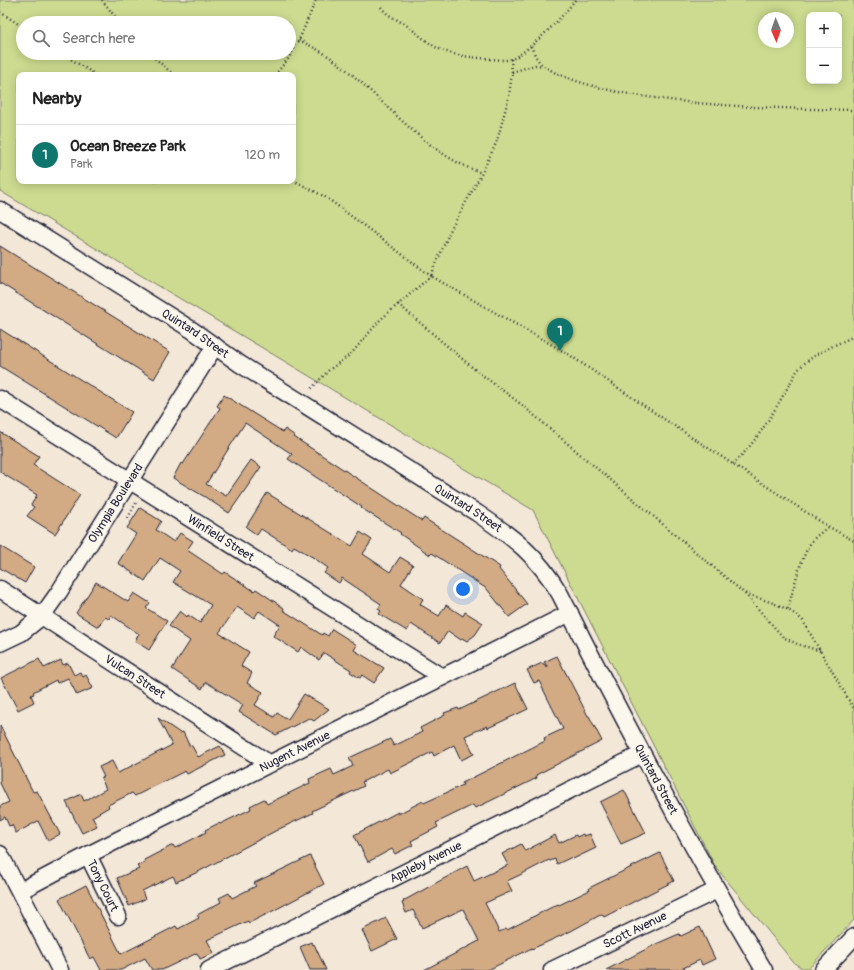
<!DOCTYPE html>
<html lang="en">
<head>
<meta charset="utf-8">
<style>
	:root { --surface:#fff; --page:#f6f6f6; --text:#222; --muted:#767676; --line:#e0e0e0; --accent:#0f766e }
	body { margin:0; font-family:Pangolin,sans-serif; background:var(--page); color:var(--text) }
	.controls { position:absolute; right:12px; top:12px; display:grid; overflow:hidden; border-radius:8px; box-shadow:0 2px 10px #0003 }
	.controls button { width:36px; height:36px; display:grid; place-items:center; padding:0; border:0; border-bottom:1px solid var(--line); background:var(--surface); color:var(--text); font:20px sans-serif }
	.compass { position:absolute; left:758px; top:12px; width:36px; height:36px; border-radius:50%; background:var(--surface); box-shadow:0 2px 10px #0003; rotate:178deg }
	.you { position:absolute; left:463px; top:589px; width:14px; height:14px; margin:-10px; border:3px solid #fff; border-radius:50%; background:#1a73e8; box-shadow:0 0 0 6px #1a73e833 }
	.badge { display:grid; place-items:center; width:26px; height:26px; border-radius:50%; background:var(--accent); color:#fff; font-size:13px; font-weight:700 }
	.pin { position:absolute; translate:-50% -33px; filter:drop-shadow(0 1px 2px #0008) }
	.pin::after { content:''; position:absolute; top:21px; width:14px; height:12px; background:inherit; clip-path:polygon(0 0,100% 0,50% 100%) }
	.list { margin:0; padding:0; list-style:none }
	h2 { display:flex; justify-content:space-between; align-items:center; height:52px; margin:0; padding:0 16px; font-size:17px }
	h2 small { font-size:13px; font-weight:400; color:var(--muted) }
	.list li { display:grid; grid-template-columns:26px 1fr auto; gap:12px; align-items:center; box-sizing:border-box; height:60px; padding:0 16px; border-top:1px solid var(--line) }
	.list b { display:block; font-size:15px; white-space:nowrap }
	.list p { margin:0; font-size:13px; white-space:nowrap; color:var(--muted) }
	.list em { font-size:13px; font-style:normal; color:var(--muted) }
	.icon { flex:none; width:22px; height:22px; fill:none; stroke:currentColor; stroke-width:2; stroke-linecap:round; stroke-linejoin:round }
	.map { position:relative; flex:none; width:854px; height:970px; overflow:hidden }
	.search { position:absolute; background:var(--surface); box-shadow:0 2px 10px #0003; left:16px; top:16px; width:280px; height:44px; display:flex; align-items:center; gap:10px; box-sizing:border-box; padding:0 14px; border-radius:22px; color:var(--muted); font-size:15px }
	.panel { position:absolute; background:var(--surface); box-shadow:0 2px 10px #0003; left:16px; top:72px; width:280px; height:112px; border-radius:8px }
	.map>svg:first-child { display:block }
	.green { fill:#ccdb8f; stroke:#777e65; fill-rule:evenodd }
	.building { fill:#d2ab84; stroke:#22223b }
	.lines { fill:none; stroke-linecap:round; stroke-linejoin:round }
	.street-casing { stroke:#22223b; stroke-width:19 }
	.path { stroke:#22223b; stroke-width:2.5; stroke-dasharray:1 3; stroke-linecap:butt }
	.street { stroke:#fbf7ec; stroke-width:16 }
	.labels { text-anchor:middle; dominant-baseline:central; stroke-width:3; stroke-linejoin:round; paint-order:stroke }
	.street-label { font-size:12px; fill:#22223b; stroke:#fbf7ec }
</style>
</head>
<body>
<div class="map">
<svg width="854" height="970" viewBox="0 0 854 970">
	<rect width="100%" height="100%" fill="#f3e8d7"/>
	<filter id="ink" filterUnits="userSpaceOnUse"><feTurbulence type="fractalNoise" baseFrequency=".025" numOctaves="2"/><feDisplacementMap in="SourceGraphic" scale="8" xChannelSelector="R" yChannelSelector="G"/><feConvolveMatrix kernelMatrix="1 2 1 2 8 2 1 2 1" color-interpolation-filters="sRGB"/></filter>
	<g filter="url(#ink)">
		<path class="green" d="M0,0H854V920L809,968H802L794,963L715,866L533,510L0,191ZM809,15H839V81H809ZM764,18H788V42H764ZM23,23H289V53H23ZM19,75H293V181H19Z"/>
		<g class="building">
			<path d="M0,246L170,352L154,379L0,283Z"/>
			<path d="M0,329L132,412L116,438L0,366Z"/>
			<path d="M224,395L283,432L285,429L295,436L294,437L422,521L424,518L500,567L499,569L527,604L509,617L487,589L432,553L430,555L400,534L401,533L361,508L362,507L288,459L292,454L245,423L206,484L226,496L251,460L261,467L229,513L205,497L173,478L181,463L183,464L220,408L217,406Z"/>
			<path d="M0,432L39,456L33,465L80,495L55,534L27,516L34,507L31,505L37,495L0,472Z"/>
			<path d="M267,493L352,546L360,532L372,540L363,554L390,572L400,557L413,565L401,584L423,599L420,604L421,605L439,616L446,605L463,616L465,612L483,623L475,635L467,641L462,638L461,640L448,631L440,643L411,624L407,631L379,614L381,611L378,609L381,604L342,578L339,583L324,573L328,568L314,558L294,546L292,549L261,529L257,535L246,527Z"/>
			<path d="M140,508L161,521L156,530L174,542L180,533L193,541L187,550L223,574L225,572L254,591L256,589L284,608L283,610L322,635L323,633L328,636L332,629L357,645L354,650L384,668L374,683L362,675L360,678L350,672L351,670L324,653L319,660L301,647L298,652L273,636L280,625L259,611L254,618L237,607L219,633L249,652L241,666L252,673L247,683L263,692L255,705L274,717L277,713L288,719L304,694L329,709L314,721L309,718L276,735L239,712L243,705L206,682L202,689L172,669L190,641L169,626L180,611L187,617L188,615L200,623L211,605L173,582L180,571L160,558L145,581L118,563L136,534L127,528Z"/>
			<path d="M0,546L34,567L25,583L0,568Z"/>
			<path d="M96,582L128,602L134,593L150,603L146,608L167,621L149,650L135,641L139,634L111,615L109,619L105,617L98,627L76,613Z"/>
			<path d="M557,656L588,716H589L602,741L536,775L537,778L486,803L475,808L473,805L436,823L438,827L411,841L413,845L395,854L392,849L368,862L354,835L398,812V814L423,801L424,803L463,785L462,783L545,741L544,738L563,729L539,681L534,683L527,670L542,663L548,667L544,662Z"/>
			<path d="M39,659L44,668L61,660L63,665L68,663L74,675L80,672L83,677L86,675L93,688L77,695L68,678L57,683L56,680L33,692L34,694L31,695L34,702L18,710L1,678Z"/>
			<path d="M515,683L528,709L488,728L487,726L465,736L474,754L461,760L454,745L434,756L432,752L390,773L388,769L362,782L364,786L312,811L313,813L279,829L198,872L176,882L173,876L142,891L145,899L129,906L117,878L139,869L137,866L145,862L144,860L173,845L175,848L191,840L206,832L205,830L219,823L220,824L251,809L250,806L264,799L267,804L310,783L309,779L331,769L334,775L353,766L349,758L390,739L394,746L422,732L420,728L445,715L444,713L458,708L459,710Z"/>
			<path d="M158,718L180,733L183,732L189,745L192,746L198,757L220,746L225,755L187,774L185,771L135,796L132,793L108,805L109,807L92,817L97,826L82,833L66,802L81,794L84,801L106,789L101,778L104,777L99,767L112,761L118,773L172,745Z"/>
			<path d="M0,725L33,792L37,791L60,834L48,841L38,821L16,833L12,825L9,826L5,817L0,820V806L9,802L0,783Z"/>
			<path d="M624,790L646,833L621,844L600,802Z"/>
			<path d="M583,834L584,836L590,834L596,848L573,859L572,857L557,864L555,859L550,861L549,860L524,873L507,881L512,891L485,903L499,932L506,929L507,930L558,904L559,905L590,890L589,888L660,853L674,881L604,917L602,914L571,931L532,949V948L488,970H424L479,941L463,909L422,928L413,910L406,913L402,903L404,902L403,901L467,866L474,881L508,865L502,854L521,844L525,851L555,835L559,843L576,835L577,837Z"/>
			<path d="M310,856L324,884L269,913L249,923L248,921L207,940L214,953L200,959L197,953L162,970H152L145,958L121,970H101L94,957L90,959L59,899L86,885L121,954L176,926L178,929L199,918L197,915L221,902L219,898L229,893L232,898L256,886L254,883Z"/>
			<path d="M386,918L397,939L372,951L362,930Z"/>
			<path d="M700,927L715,959L702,965L700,960L679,970H606L656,944L679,934L681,936Z"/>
			<path d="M311,942L313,945L314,944L326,970H310L300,947Z"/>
		</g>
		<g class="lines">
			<g class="street-casing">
				<g id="street">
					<path id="s1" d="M0,210L192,330L240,364L477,513C514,538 537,555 560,594C624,722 691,847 764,970"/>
					<path id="s2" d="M0,399L442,677"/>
					<path id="s3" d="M0,589L270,764"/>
					<path id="s4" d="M0,643L21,633L42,616L59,592L215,346"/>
					<path d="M0,854L60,970"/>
					<path id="s5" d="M88,855L118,916"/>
					<path id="s6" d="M20,891L88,855L570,613"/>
					<path id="s7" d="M209,970L642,754"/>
					<path id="s8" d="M552,970L717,890"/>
					<path d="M823,970L854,937"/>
				</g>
			</g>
			<g class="path">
				<path d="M102,0L120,23"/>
				<path d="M381,7C387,16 397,19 406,25C419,34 432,48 447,52C464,58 485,58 502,60C505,60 509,60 512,59C529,51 564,16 575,0"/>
				<path d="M0,12L23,27"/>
				<path d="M299,40C311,46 323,52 334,60C384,97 422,153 482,173"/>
				<path d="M531,46C534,53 537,61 544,66C547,68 551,70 554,72C573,81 589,85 609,90C690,107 772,108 854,110"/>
				<path d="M61,53L96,75"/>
				<path d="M149,53L174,75"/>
				<path d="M511,59L512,72L509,96L497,141L482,173L450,231L431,276L568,354L664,419L824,524L854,541"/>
				<path d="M512,72L535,65L543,66"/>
				<path d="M275,75L288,59L299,40L316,0"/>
				<path d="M293,180L327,198L431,276L380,320L351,354L329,370L310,390"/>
				<path d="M398,304L473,368L522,405L744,593C765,601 787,605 803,621L854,709"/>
				<path d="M733,464C761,438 778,404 797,371C811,354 834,346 854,336"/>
				<path d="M128,518L137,501"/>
				<path d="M745,594L783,637L797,644L821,651"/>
				<path d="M788,609C793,590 801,556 812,541C817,535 823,531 829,527"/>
			</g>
			<use href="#street" class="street"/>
		</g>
	</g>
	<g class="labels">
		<g class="street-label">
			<text stroke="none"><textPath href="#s1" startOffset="231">Quintard Street</textPath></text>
			<text stroke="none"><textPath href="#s4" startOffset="185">Olympia Boulevard</textPath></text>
			<text stroke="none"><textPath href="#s1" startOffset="555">Quintard Street</textPath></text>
			<text stroke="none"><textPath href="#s2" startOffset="261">Winfield Street</textPath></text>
			<text stroke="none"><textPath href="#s3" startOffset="161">Vulcan Street</textPath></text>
			<text stroke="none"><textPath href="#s6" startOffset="308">Nugent Avenue</textPath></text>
			<text stroke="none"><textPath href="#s1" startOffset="891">Quintard Street</textPath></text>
			<text stroke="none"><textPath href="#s7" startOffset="242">Appleby Avenue</textPath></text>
			<text stroke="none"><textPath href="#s5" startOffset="34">Tony Court</textPath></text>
			<text stroke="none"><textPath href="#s8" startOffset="92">Scott Avenue</textPath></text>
		</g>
	</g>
</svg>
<div class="controls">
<button>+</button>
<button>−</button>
</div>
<svg class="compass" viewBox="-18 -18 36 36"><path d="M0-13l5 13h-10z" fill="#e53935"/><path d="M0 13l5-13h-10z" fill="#767676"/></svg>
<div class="you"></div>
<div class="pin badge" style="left:560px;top:351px">1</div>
<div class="search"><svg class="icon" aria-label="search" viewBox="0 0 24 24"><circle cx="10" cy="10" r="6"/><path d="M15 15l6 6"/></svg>Search here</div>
<section class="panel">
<h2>Nearby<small></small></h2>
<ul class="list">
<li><span class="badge">1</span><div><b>Ocean Breeze Park</b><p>Park</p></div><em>120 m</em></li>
</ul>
</section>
</div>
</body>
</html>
